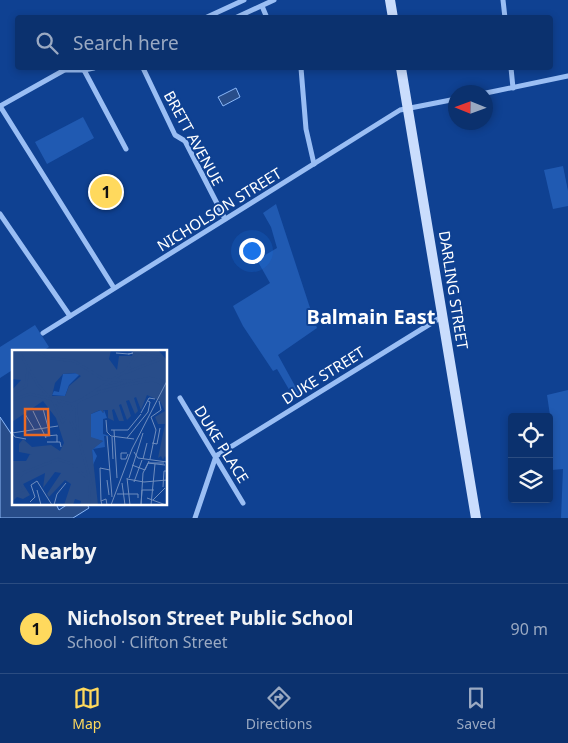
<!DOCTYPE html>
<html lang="en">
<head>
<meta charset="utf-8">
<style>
	:root { --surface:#0b316e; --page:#143973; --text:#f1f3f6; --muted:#9aa9c2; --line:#2b4c81; --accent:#ffd95d }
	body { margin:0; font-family:"Noto Sans",sans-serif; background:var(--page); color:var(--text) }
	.controls { position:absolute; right:15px; bottom:15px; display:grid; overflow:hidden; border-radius:5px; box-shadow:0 2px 8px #0003 }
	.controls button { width:45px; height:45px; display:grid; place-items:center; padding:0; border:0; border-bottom:1px solid var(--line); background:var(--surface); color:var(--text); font:25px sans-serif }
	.compass { position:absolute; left:448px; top:85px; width:45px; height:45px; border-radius:50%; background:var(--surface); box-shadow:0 2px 8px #0003; rotate:271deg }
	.you { position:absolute; left:251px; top:250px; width:18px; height:18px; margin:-12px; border:4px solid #fff; border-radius:50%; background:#1a73e8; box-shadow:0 0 0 8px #1a73e833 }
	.badge { display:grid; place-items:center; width:32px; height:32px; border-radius:50%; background:var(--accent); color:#111; font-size:16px; font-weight:700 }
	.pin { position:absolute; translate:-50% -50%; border:2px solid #fff; box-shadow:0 1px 5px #0006 }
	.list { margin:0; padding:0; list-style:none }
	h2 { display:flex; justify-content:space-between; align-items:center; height:65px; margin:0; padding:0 20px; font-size:21px }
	h2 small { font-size:16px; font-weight:400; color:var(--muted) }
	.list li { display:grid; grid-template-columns:32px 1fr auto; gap:15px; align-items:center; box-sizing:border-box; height:90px; padding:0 20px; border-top:1px solid var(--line) }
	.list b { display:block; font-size:19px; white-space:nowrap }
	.list p { margin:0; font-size:16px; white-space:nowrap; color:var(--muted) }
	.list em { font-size:16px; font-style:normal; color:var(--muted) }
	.icon { flex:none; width:28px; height:28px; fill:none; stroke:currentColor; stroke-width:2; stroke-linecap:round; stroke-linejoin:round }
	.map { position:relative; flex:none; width:568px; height:518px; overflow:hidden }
	.search { position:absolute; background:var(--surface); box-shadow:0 2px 8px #0003; left:15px; right:15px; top:15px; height:55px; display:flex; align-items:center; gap:12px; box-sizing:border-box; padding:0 18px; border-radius:5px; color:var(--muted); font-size:19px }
	.sheet { height:155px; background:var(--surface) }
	nav { display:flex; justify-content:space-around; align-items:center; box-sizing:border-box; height:70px; border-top:1px solid var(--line); background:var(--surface); font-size:14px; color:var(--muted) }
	nav a { display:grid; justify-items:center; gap:2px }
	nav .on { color:var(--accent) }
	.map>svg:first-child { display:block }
	.green { fill:#205ab2 }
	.water { fill:#284d8a; stroke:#8bb8f8 }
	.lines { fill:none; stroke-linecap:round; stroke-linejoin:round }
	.street { stroke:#9abef4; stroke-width:5 }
	.secondary { stroke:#caddfd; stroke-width:10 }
	.labels { text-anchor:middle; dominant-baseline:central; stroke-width:4; stroke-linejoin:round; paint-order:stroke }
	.street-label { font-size:15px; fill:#fff; stroke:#0f4192 }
	.district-label { font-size:20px; font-weight:bold; fill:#fff; stroke:#0f4192 }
	.inset-river { fill:none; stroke:#284d8a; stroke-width:2.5 }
	.inset-road { fill:none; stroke:#6f8dbe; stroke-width:1 }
	.view { fill:#ea6a24; fill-opacity:0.15; stroke:#ea6a24; stroke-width:2.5 }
	.inset-edge { fill:none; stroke:#fff; stroke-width:2.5 }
</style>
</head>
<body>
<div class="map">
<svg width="568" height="518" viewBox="0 0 568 518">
	<rect width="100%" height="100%" fill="#0f4192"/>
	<g class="green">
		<path d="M83,117L94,138L47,164L35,142Z"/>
		<path d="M563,166L568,191V206L553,209L544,170Z"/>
		<path d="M276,204L315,323L317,328L278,355L300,395L294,398L277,369L273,371L243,326L233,306L270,283L257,260L277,248L271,227L263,213Z"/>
		<path d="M35,325L49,347L41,352H14V369L0,378V347Z"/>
		<path d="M568,390V518H561L563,469L552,470V429L547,395Z"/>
	</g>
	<g class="water">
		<path d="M236,88L240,97L223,106L218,97Z"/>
		<path d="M0,417L14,438V504H56L59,510L68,504H87L89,508L73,518H0Z"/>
	</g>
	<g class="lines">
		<g class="street">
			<path d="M503,0L505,18"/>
			<path d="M262,6L267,18"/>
			<path d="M205,18L244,0"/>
			<path d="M235,18L274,0"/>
			<path d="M143,68L175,135L185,141L225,219"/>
			<path d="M301,68L306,129L314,164"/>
			<path d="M511,68L513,88"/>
			<path d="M66,70H84L94,68"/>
			<path d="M84,70L126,149"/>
			<path d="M486,93L568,76"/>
			<path d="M0,106L114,288"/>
			<path d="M0,106L68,68"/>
			<path d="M0,214L70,316"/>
			<path d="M43,333L400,110L456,99"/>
			<path d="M180,398L243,503"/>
			<path d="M195,518L216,456L443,316"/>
		</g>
		<g class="secondary">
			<path d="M390,0L393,18"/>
			<path d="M401,68L476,518"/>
		</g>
	</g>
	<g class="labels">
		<g class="street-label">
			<text transform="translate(194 138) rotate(61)">BRETT AVENUE</text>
			<text transform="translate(219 209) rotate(-32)">NICHOLSON STREET</text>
			<text transform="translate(454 290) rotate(81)">DARLING STREET</text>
			<text transform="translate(323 375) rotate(-32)">DUKE STREET</text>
			<text transform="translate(222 444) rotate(58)">DUKE PLACE</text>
		</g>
		<g class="district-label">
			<text x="371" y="316">Balmain East</text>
		</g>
	</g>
	<g transform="translate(12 350)">
		<rect width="155" height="155" fill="#0f4192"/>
		<path d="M69,23L57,35L53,46L40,45L42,41L47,42L51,24ZM89,60L91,63L92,60L95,68L91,69V84L98,86H92L93,97L81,99L85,106L81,115L80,99L91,91L79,88V64Z" fill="#205ab2"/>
		<path d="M0,0H99L97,9L105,20L107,6H120L121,0H146L155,10V110L153,106L151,110L149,106L146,108L153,74H146L143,67L153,61L148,51L135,45L129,60L124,47L122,48L126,61L123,64L117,50L114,51L119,66L115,70L109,54L107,55L112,71H107L102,59L100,60L102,71L96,68V60H91L92,63L88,60L79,64V87L91,91L80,100L86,155H68L69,151L63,149L61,155H52L59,134L53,130L37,147L35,144L49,123L43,122L31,138L33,123L11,134L18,145L11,149L5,147L0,152V111H14L18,104L23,105L7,102V94L11,89L20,97L39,95L48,101L52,93L44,68L31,51L0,72V40L9,30L0,29ZM63,23L69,26L57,36L53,46H40L43,33L51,24Z" fill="#284d8a" fill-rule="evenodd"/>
		<path class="inset-river" d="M6,0L26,35L37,47M18,0L37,8L62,11L91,29L119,31M113,23L151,8M121,31L138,28L151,31M87,39L114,32M0,45L14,36L16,17M40,49L51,73M0,50L18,44L60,54L87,42L119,34L141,30L151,34M42,51L54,61L67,89M64,53L66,86M50,73L63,54L114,21L126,3L152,8M67,90L80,136M0,124L11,123L46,109L57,113L77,129M0,134L11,123M0,144L12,140L7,127M77,155L78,135"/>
		<path class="inset-road" d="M104,3L117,4L121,3L116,4M31,59L36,77M21,61L34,88M129,63L137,48L143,49M13,64L22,79M94,70L95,82L99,86L122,89M99,80H116M102,80L105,128M116,80L129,64M0,83L46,76M0,83L3,87L14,89M34,86L45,85V92M95,86L100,147M100,87L101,109M115,88L136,62L138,52L136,51M35,92H48L49,97M140,93L145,94L148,78M122,102L126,108L155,112M115,103H109V109H114L116,104M131,109L135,93M138,109L144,80L139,67L149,60L147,51M136,113L153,115M120,115L133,120L137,111M115,128L118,155M117,128L131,83M115,129L132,132L155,130M95,130L97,145M122,132L130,110M110,133L113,155M151,137L152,121H155M25,140L29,155M105,144H126V148M135,148L154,155M141,150L153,138M89,151L88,118L98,120M18,152L23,147L19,135L25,131L40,155M42,155L45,144L54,133M90,155L89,151L94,149L95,155M99,155L120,99L155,31M129,155L130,140H142M129,155L131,123L136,113H152M139,155L143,114"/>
		<path class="view" d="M13,59H36L37,85H13Z"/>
		<rect width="155" height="155" class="inset-edge"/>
	</g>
</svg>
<div class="controls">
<button><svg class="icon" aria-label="locate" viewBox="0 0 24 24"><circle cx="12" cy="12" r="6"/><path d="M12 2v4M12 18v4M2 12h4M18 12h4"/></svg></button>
<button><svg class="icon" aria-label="layers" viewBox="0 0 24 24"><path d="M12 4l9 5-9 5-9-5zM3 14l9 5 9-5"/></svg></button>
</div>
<svg class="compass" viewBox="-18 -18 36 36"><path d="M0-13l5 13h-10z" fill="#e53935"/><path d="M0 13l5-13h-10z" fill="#9aa9c2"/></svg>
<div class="you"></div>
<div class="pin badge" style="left:106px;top:192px">1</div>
<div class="search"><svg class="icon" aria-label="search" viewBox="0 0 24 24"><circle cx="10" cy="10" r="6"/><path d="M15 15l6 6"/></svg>Search here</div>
</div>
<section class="sheet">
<h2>Nearby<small></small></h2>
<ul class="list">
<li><span class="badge">1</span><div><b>Nicholson Street Public School</b><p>School · Clifton Street</p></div><em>90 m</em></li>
</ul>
</section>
<nav>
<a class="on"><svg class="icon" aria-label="map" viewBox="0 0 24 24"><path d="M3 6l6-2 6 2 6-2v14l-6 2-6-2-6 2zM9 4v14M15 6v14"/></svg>Map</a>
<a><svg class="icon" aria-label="directions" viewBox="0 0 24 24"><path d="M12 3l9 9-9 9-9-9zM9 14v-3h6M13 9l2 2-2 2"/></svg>Directions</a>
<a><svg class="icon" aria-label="saved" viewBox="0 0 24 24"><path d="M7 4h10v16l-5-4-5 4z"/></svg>Saved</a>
</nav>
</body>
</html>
